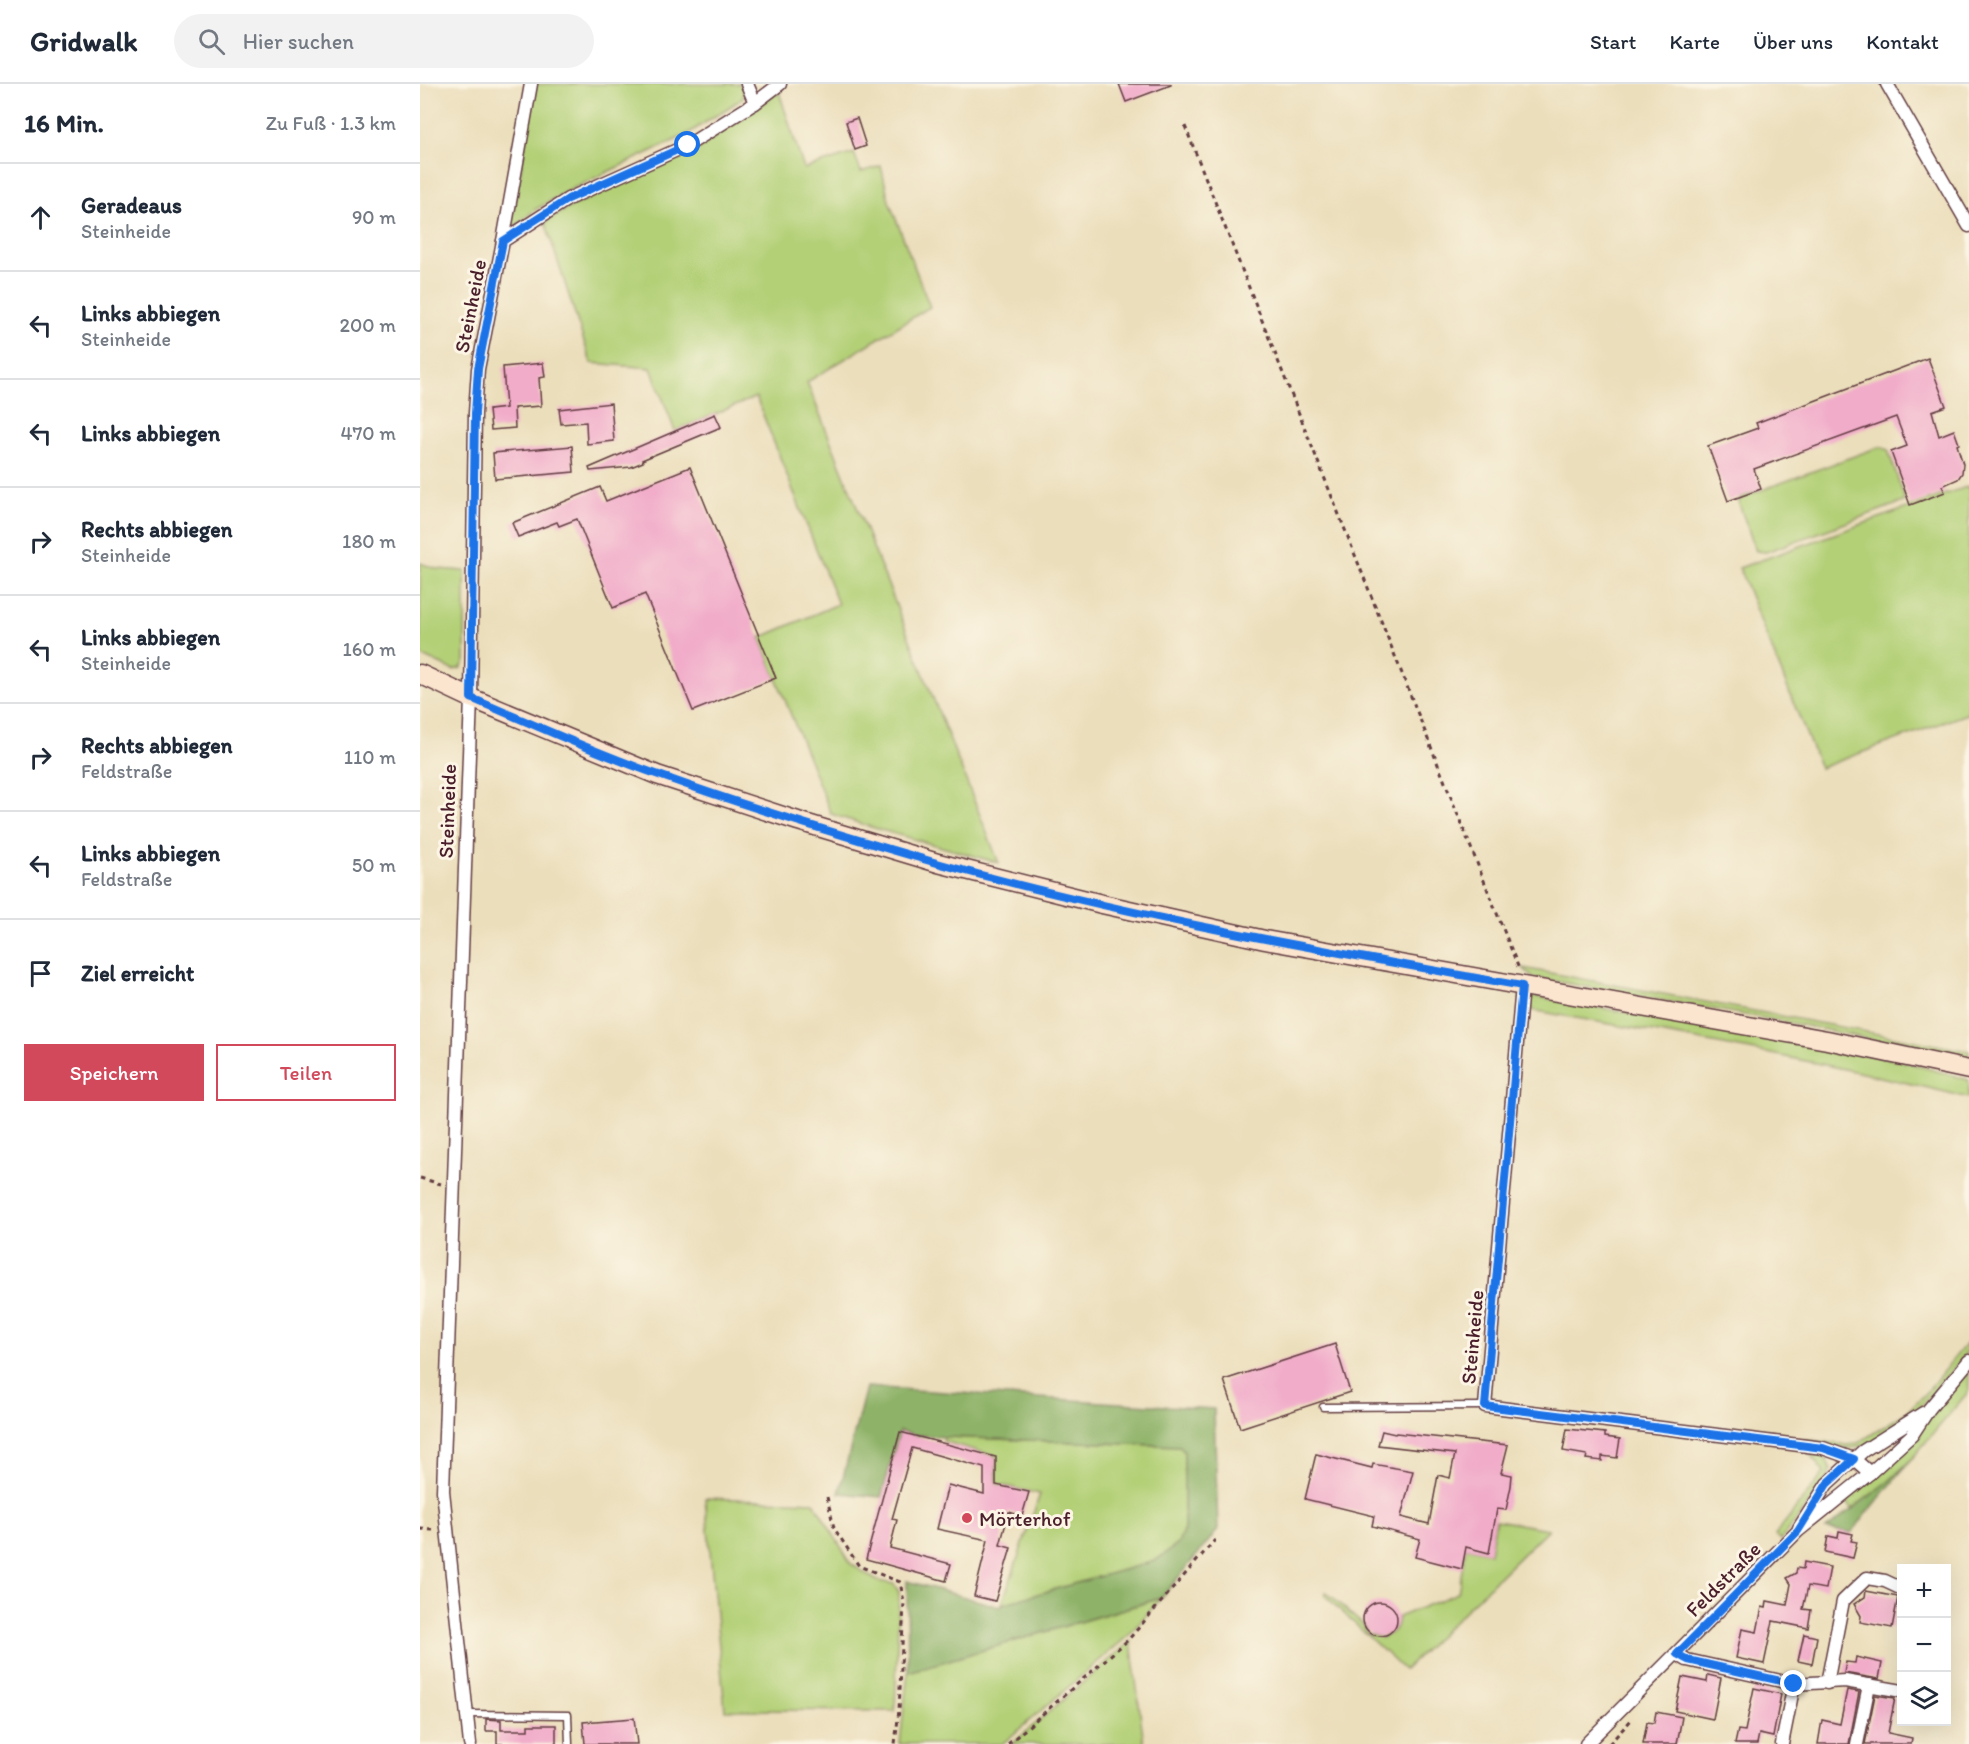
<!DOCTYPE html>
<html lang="de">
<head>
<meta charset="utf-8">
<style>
	:root { --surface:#fff; --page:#f2f2f3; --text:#1f2937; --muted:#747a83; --line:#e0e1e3; --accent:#d1495b }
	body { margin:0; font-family:Itim,sans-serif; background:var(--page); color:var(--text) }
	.controls { position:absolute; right:18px; bottom:18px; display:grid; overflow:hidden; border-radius:0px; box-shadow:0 6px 24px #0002 }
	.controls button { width:54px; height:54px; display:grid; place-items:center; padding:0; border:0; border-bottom:2px solid var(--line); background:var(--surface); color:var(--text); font:30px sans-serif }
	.stop { position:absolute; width:18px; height:18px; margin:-14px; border:4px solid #1a73e8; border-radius:50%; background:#fff }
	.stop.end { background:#1a73e8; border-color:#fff; box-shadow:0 2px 6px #0008 }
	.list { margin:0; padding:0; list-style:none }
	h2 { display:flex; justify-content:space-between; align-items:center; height:78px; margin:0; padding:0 24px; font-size:26px }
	h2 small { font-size:20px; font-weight:400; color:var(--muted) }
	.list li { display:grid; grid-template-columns:39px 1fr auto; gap:18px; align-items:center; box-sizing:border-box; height:108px; padding:0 24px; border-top:2px solid var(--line) }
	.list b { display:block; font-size:22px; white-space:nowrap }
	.list p { margin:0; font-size:20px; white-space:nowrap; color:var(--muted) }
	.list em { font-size:20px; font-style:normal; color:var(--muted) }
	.actions { display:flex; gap:12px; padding:18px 24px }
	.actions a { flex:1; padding:14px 0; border:2px solid var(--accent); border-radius:0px; text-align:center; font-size:21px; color:var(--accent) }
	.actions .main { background:var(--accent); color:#fff }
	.icon { flex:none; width:33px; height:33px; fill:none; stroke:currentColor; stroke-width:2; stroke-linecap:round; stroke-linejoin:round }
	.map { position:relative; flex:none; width:1549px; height:1660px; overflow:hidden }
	header { display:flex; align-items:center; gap:36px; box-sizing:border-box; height:84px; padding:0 30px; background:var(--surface); border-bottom:2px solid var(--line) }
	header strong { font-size:28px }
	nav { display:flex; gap:33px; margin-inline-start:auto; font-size:21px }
	.search { width:420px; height:54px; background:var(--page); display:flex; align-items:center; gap:15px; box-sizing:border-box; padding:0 21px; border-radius:33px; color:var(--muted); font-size:22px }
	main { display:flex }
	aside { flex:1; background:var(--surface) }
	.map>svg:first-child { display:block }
	.green { fill:#b3d077; stroke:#7e7851; stroke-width:1.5 }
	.forest { fill:#8eb268; stroke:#6c684a; stroke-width:1.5 }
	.building { fill:#f1acc9 }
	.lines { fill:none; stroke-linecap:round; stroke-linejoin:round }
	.lane-casing { stroke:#623c41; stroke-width:9 }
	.street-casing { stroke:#623c41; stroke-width:15 }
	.secondary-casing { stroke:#623c41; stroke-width:21 }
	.path { stroke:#623c41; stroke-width:3; stroke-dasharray:4.5 4.5; stroke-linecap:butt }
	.lane { stroke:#fff; stroke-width:6 }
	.street { stroke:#fff; stroke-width:12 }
	.secondary { stroke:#fbe5cf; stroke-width:18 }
	.route { stroke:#1a73e8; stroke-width:8 }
	.poi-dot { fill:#d1495b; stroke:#fcf5e5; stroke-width:2 }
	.labels { text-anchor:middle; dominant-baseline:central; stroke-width:6; stroke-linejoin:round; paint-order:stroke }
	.street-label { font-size:21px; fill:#4a1f2b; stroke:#fcf5e5 }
	.poi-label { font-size:21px; fill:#4a1f2b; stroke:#fcf5e5; text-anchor:start }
</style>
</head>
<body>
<header>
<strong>Gridwalk</strong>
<div class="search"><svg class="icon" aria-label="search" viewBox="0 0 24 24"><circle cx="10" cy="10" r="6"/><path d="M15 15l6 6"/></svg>Hier suchen</div>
<nav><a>Start</a><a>Karte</a><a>Über uns</a><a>Kontakt</a></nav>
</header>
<main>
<aside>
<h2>16 Min.<small>Zu Fuß · 1.3 km</small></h2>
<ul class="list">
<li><svg class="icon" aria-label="ahead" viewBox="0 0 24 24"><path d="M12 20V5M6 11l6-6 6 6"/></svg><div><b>Geradeaus</b><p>Steinheide</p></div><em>90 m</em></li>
<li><svg class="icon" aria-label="left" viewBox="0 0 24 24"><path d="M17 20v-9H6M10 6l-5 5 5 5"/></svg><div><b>Links abbiegen</b><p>Steinheide</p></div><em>200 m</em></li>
<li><svg class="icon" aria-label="left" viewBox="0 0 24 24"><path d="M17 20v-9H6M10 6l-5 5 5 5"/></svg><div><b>Links abbiegen</b></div><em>470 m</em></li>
<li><svg class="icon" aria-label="right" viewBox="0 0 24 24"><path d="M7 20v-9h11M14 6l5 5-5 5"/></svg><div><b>Rechts abbiegen</b><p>Steinheide</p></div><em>180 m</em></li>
<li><svg class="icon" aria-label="left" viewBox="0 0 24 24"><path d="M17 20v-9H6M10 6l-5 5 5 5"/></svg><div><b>Links abbiegen</b><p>Steinheide</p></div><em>160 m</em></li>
<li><svg class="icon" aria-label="right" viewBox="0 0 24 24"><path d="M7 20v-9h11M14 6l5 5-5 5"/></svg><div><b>Rechts abbiegen</b><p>Feldstraße</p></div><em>110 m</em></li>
<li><svg class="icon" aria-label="left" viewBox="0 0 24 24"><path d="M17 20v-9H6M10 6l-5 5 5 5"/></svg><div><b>Links abbiegen</b><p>Feldstraße</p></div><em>50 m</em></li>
<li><svg class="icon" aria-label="arrive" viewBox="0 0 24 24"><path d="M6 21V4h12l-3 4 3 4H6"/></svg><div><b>Ziel erreicht</b></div></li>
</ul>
<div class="actions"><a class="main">Speichern</a><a>Teilen</a></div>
</aside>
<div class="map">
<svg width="1549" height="1660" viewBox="0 0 1549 1660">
	<rect width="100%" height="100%" fill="#fcf5e5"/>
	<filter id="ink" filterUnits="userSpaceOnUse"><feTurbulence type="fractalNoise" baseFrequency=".0167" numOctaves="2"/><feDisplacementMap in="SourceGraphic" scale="12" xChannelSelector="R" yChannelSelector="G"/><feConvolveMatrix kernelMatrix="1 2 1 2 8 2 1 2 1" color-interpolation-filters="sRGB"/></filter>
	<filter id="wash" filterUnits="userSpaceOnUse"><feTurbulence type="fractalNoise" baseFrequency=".008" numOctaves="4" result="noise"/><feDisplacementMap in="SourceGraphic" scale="24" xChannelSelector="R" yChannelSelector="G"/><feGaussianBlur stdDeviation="1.35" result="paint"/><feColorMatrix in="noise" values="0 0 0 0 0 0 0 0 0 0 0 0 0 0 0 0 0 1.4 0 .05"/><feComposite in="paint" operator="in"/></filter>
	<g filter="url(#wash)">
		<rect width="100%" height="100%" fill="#ebdebb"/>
		<g class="green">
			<path d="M116,0H323V14L266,51L145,108L116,125L90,146Z"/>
			<path d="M359,8L384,85L434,69L441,88L461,82L469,117L510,223L387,298L579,779L454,744L411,730L340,554L418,520L336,313L255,347L231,284L171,279L125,138L152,122L275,67Z"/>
			<path d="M1459,363H1463L1468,366L1484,413L1483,418L1346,468L1336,467L1319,420L1320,414Z"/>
			<path d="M1549,402V629L1400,684L1319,484Z"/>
			<path d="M0,479L17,485L45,487V577L41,584L33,586L0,571Z"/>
			<path d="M1103,884L1549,967V975L1382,941L1112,893Z"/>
			<path d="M1112,912L1478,976L1549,996V1014C1403,977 1255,952 1106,925Z"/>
			<path d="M1549,1256V1265C1522,1298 1477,1360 1432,1364C1417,1366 1400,1360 1386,1358V1355L1427,1361L1438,1359L1487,1328L1508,1306Z"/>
			<path d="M1549,1285V1307L1490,1377L1468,1398L1431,1425L1426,1418L1484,1365Z"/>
			<path d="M525,1353L760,1362L764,1368V1445L758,1460L735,1477L582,1520L620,1410L577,1400L576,1372L523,1357Z"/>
			<path d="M1389,1368C1402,1370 1406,1374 1411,1385L1408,1393L1361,1456L1355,1451L1404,1389Z"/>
			<path d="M285,1414L394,1418L431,1480L457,1497L474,1500L479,1508L475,1627L305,1626Z"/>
			<path d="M1076,1436L1128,1445L984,1586L904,1511L906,1508L943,1541L948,1550L961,1554C973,1549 977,1546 978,1533L1038,1509L1046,1463L1070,1469Z"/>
			<path d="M741,1514L709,1551L582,1660H480L488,1588Z"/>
			<path d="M711,1557L724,1660H592Z"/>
		</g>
		<g class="forest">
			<path d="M446,1303L794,1325L798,1446L741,1514L488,1588L487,1497L581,1523L582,1520L735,1477L758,1460L764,1445V1368L760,1362L525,1353L495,1351L480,1347L461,1413L419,1409Z"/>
			<path d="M1490,1377L1431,1449L1406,1445L1468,1398Z"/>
		</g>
		<g id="blocks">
			<g class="building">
				<path d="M699,0H751V1L706,18Z"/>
				<path d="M437,34L446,62L435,66L426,38Z"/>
				<path d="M1508,274L1526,322L1512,327L1519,352L1534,346L1539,360L1537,361L1543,380L1542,389L1538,395L1522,402L1525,408L1490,421L1471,368L1487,362L1476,333L1334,385L1341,405L1308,417L1288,362L1338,344L1336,339Z"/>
				<path d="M123,279L125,293L119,294L121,322L94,324L95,344L71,346L69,326L86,324L83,283Z"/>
				<path d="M191,319L194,357L167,360L166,338L141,340L139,325Z"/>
				<path d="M295,330L301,343L222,376L223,378L211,383L170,387L169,384Z"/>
				<path d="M152,362L154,388L75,395L73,369Z"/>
				<path d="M270,383L356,594L273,627L225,510L193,524L157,435L139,442L137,438L98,453L92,439L180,403L186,417Z"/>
				<path d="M915,1260L930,1308L820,1344L804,1296Z"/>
				<path d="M1147,1345L1185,1349V1353L1200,1355L1197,1374L1182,1372V1377L1166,1375L1167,1371L1143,1367Z"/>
				<path d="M962,1347L975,1350L976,1349L1088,1361L1081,1389L1092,1391L1091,1402L1086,1426L1077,1425L1069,1469L1046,1463L1042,1485L995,1473L1000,1455L952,1442L954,1432L885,1415L896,1370L952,1384L953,1380L993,1387L981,1433L1009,1440L1018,1391L1030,1394L1035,1370L958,1361Z"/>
				<path d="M480,1348L576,1373V1401L609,1408L602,1432L589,1428L580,1461L591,1464L575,1517L554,1512L568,1456L517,1445L528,1401L564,1410V1384L492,1364L472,1435L477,1436L470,1464L531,1480L526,1497L446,1475Z"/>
				<path d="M1419,1447L1433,1450L1431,1457L1437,1458L1433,1474L1405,1468L1408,1452L1418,1454Z"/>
				<path d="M1384,1478L1410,1483L1406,1505L1388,1502L1383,1525L1391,1526L1388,1544L1353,1537L1344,1580L1316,1574L1322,1545L1337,1548L1342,1523L1346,1524L1347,1517L1367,1521L1371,1500L1367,1494L1376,1489L1377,1484L1383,1485Z"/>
				<path d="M1446,1507L1478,1513L1472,1544L1440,1538L1441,1532L1434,1520L1445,1513Z"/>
				<circle cx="960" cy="1535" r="17"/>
				<path d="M1384,1550L1397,1553L1392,1580L1378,1577Z"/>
				<path d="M1436,1573L1462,1579L1459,1595L1424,1589L1426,1578L1435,1579Z"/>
				<path d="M1288,1591L1301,1594L1293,1635L1255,1627L1262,1593L1287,1598Z"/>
				<path d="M1334,1604L1361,1610L1353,1653L1339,1650L1337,1660H1315L1318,1646L1325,1647Z"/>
				<path d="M1427,1606L1439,1608L1429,1660H1398L1402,1636L1420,1640Z"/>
				<path d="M1455,1611L1475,1614L1468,1649L1492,1654L1491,1660H1445Z"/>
				<path d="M1236,1628L1262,1633L1257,1660H1223L1227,1638L1234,1639Z"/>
				<path d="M214,1634L217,1660H165L163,1638Z"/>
				<path d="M66,1635L81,1636V1646H108V1641H136V1660H77V1647H66Z"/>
			</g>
		</g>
	</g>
	<g filter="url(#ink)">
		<use href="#blocks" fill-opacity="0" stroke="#623c41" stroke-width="1.5"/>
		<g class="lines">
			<g class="lane-casing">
				<g id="lane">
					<path d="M903,1323L1065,1322"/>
					<path d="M47,1630L148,1631L149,1660"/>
				</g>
			</g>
			<g class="street-casing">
				<g id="street">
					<path d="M327,0L335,19"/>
					<path d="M1467,0L1549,142"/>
					<path d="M83,157L111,0"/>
					<path d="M1102,902L1065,1322L1403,1364L1434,1375L1450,1389"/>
					<path d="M1379,1444L1407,1400L1443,1367L1503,1329"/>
					<path d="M1257,1570L1267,1576L1374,1600L1425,1597L1482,1607"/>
					<path d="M1407,1599L1423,1517L1447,1494L1465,1497L1482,1505"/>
					<path d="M50,1660L23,1407L51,614L55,329L58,285L83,157L148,115L268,61L335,19L360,0"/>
					<path d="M1166,1660L1378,1447L1450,1389L1492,1351L1509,1325L1549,1277"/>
					<path d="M1362,1660L1374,1600"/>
					<path d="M1437,1660L1449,1601"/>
				</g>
			</g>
			<g class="secondary-casing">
				<path id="secondary" d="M0,590L51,614L237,691L378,737L518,779L682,820L845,856L1407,956L1549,986"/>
			</g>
			<g class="path">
				<path d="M765,42L1099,885"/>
				<path d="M0,1094L21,1100"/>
				<path d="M407,1413L414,1444L439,1482L480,1498L484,1518L479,1626L475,1660"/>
				<path d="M0,1445L13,1446"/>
				<path d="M588,1660L708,1556L795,1456"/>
				<path d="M1189,1660L1213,1634"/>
			</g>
			<use href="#lane" class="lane"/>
			<use href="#street" class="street"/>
			<use href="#secondary" class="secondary"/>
		</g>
	</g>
	<g class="lines" filter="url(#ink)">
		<path class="route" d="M268,61L148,115L83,157L58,285L55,329L51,614C113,640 175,669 239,691C330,724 423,752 517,779C709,833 906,867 1102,902L1065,1322L1403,1364L1434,1375L1407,1400L1378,1447L1257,1570L1268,1576L1374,1600"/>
	</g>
	<circle class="poi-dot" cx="547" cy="1434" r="6"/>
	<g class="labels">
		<g class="street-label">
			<text transform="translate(50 222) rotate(-79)">Steinheide</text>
			<text transform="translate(27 727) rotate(-88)">Steinheide</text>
			<text transform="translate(1052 1253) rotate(-85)">Steinheide</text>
			<text transform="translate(1303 1495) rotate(-45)">Feldstraße</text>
		</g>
		<g class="poi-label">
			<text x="559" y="1434">Mörterhof</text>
		</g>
	</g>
</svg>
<div class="controls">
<button>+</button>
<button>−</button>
<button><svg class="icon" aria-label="layers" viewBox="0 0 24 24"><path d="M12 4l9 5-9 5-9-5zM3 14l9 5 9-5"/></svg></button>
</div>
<div class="stop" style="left:268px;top:61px"></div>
<div class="stop end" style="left:1374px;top:1600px"></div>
</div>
</main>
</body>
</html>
